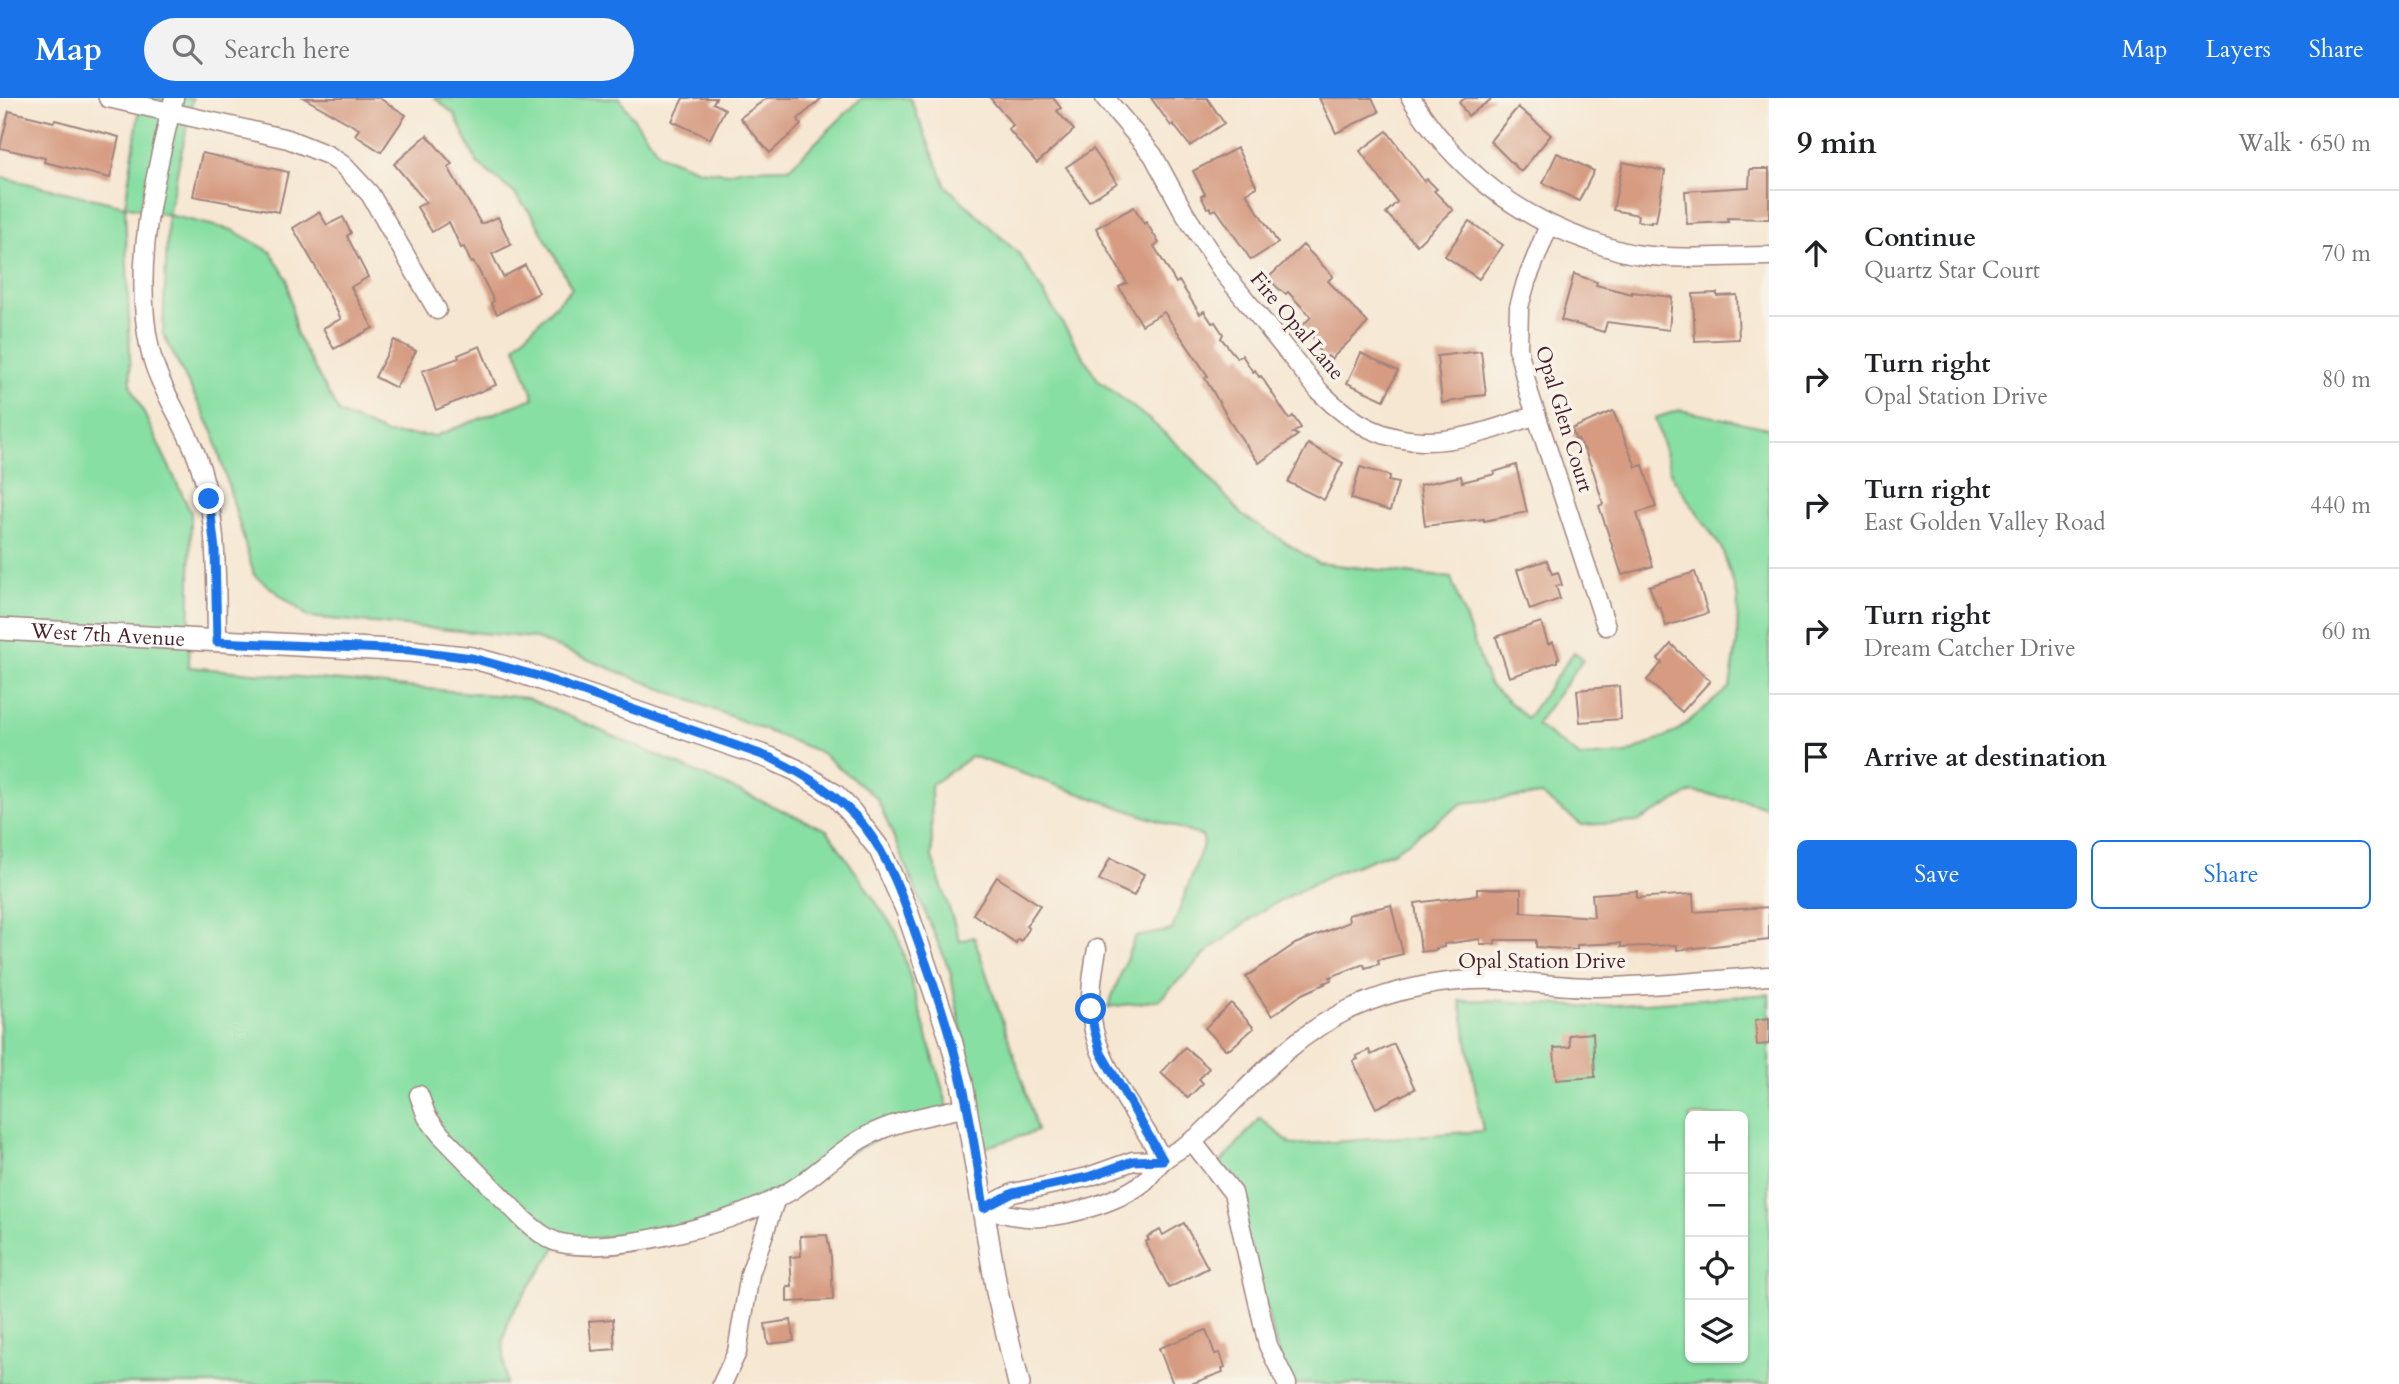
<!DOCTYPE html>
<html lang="en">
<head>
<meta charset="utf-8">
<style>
	:root { --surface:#fff; --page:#f2f2f2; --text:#202124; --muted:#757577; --line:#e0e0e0; --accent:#1a73e8 }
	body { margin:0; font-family:Cardo,serif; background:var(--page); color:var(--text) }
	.controls { position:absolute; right:21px; bottom:21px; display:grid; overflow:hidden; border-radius:10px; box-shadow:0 2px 5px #0004 }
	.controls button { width:63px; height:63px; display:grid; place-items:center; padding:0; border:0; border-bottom:2px solid var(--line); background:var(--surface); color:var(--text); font:35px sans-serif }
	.stop { position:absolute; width:21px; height:21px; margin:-16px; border:5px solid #1a73e8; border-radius:50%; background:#fff }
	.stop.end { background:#1a73e8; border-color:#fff; box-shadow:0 2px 7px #0008 }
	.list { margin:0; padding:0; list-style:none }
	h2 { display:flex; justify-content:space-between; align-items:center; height:91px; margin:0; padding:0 28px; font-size:30px }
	h2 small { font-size:23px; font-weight:400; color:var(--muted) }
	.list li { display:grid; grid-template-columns:46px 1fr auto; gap:21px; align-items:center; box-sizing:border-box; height:126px; padding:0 28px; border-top:2px solid var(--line) }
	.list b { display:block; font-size:26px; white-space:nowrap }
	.list p { margin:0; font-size:23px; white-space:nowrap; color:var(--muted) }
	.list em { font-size:23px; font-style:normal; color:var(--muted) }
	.actions { display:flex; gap:14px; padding:21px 28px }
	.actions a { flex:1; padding:16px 0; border:2px solid var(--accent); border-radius:10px; text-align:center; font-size:24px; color:var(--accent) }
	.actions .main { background:var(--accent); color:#fff }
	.icon { flex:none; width:38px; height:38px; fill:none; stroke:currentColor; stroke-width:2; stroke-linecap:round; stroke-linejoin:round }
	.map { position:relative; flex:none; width:1769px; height:1286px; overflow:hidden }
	header { display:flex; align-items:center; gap:42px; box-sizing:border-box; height:98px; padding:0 35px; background:var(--accent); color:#fff }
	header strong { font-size:33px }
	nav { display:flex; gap:38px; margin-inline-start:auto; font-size:24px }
	.search { width:490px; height:63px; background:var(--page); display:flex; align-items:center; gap:18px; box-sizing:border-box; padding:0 24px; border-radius:38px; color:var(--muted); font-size:26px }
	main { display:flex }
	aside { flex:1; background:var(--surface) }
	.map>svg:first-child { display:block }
	.green { fill:#87dfa3; stroke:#687f67; stroke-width:2; fill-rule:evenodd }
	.building { fill:#d69b81 }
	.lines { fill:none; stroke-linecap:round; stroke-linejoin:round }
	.minor-casing { stroke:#a0837e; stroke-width:21 }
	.major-casing { stroke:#a0837e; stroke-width:24 }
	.minor { stroke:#fff; stroke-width:18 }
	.major { stroke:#fff; stroke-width:21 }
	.route { stroke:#1a73e8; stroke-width:9 }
	.labels { text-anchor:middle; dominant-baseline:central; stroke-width:7; stroke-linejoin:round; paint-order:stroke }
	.street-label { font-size:21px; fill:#4a1f2b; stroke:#f7f3e8 }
</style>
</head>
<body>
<header>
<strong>Map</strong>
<div class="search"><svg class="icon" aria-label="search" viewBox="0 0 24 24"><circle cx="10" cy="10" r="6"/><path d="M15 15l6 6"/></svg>Search here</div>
<nav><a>Map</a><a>Layers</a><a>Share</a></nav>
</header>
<main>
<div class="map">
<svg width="1769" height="1286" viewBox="0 0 1769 1286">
	<rect width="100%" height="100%" fill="#f7f3e8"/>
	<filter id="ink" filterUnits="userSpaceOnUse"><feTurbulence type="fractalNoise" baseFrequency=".0143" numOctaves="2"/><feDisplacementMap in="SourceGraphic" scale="14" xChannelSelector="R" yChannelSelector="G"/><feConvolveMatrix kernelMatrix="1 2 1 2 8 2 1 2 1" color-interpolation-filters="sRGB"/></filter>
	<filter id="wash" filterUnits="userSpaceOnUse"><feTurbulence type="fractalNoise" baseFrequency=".00686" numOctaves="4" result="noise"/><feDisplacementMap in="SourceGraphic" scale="28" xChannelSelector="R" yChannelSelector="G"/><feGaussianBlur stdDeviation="1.57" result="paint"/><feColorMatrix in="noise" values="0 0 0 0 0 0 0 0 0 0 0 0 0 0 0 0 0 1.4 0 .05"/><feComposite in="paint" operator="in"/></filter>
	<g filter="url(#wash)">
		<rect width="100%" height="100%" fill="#f6e7d2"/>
		<g class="green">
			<path d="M141,0H193L168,117L232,132L271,154L287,181L296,236L339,315L387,336L435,338L534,300L515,248L572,190L533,118L513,94L477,65L455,17L435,0H619L660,57L699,72L728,75L742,71L789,70L862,0H910L946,88L1019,156L1098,282L1151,323L1194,362L1242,417L1318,465L1451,480L1489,586L1527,620L1574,554L1583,561L1536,627L1580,659L1626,656L1676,634L1730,589L1737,544L1738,500L1722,451L1672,378L1655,320L1680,312L1769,330V710L1747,703L1692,694L1637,724L1582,727L1541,697L1463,705L1395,753L1328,778L1266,810L1209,852L1159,902L1108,909L1135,839L1172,832L1204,744L1202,738L972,658L931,687L932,759L960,843L974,839L1024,987L1037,1033L984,1050L950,873L877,700L820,654L534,540L309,519L254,477L213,334L163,236L168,117L125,108L131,288L191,415L189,569L527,600L827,732L897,835L949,1013L916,1021L713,1125L559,1145L510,1218L503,1243L506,1286H0V79L125,108Z"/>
			<path d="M1769,896V1286H1287L1239,1112L1215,1071L1260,1020L1292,1047L1483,1033L1460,903L1488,902L1589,909ZM1690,1018H1743V1260H1690Z"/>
		</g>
		<g id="blocks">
			<g class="building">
				<path d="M304,0H379L406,17L381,54L355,37L359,31Z"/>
				<path d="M683,0H716L713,5L725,11L710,41L672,23Z"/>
				<path d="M767,0H822L798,21L801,27L770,55L740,20Z"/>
				<path d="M990,0H1053L1061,10L1057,13L1074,32L1037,65L1008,31L1013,27Z"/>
				<path d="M1151,0H1207L1224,25L1190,48L1173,26L1171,28Z"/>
				<path d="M1319,0H1372L1379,14L1336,35Z"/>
				<path d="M1466,0H1493L1468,18L1459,4Z"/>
				<path d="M1518,9L1551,37L1521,74L1490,43Z"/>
				<path d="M9,13L54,24L55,22L119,39L110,80L44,64L45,60L0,50Z"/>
				<path d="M1387,33L1424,83L1427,81L1437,91L1434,93L1453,112L1417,147L1386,115L1397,104L1360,53Z"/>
				<path d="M427,37L452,66L448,69L481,126L498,119L511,147L492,156L503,179L525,167L539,195L497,216L491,205L494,203L478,171L473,164L471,165L464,149L461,150L449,124L432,134L417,109L426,104L394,66Z"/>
				<path d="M1237,50L1257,89L1246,95L1278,145L1251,162L1216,111L1212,113L1210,109L1207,110L1201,98L1205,96L1193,73Z"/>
				<path d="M1093,51L1117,85L1089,103L1066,69Z"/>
				<path d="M202,55L288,74L279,114L193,98Z"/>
				<path d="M1557,55L1594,73L1579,103L1543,85Z"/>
				<path d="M1623,64L1665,73L1656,124L1651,123V125L1637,123L1638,117L1613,112Z"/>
				<path d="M1750,71H1769V121L1727,120L1728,124L1687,126L1685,93L1749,89Z"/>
				<path d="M1134,109L1144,126L1146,124L1159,145L1154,148L1176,185L1179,183L1200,216L1204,213L1212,225L1215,224L1223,236L1221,240L1237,260L1242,257L1253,274L1255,272L1259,279L1261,278L1289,321L1293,318L1301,330L1293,335L1298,337L1259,365L1234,330L1205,280L1208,278L1164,214L1142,227L1119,189L1127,185L1096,130Z"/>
				<path d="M319,114L327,127L343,119L351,135L347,138L368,179L351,189L373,230L334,251L323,230L341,221L315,168L293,130Z"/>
				<path d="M1469,123L1503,147L1479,181L1445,158Z"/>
				<path d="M1303,147L1333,178L1328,183L1368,225L1331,261L1328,258L1325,260L1316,249L1319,246L1302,228L1311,219L1288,194L1286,196L1280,192L1268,180Z"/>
				<path d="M1574,176L1597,184L1596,187L1632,196V194L1672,199L1669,232L1607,224L1604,234L1561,222Z"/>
				<path d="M1717,195V198L1737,197L1739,241L1695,243L1693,196Z"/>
				<path d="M394,242L416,253L396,290L375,279Z"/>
				<path d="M480,248L496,287L436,312L422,273L459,260L458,257Z"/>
				<path d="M1481,253L1486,297L1466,299V301L1442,305L1437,258Z"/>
				<path d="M1361,255L1398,273L1384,302L1347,285Z"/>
				<path d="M1613,313L1636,369L1643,367L1656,409L1637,415L1653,468L1622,477L1599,408L1603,406L1594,375L1585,353L1578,341L1576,342L1571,331Z"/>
				<path d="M1308,346L1343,365L1324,402L1288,384Z"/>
				<path d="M1516,367L1527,414L1484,423V421L1425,428L1420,387L1461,378L1462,384L1495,376L1494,374Z"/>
				<path d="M1360,369L1390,378L1388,383L1398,385L1390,413L1351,401Z"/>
				<path d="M1547,462L1552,476L1558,474L1562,487L1556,488L1560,501L1530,512L1517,472Z"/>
				<path d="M1695,474L1708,515L1666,528L1660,509L1658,510L1649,488Z"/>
				<path d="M1541,524L1548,546L1553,544L1559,560L1557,561V564L1509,579L1496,539Z"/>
				<path d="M1671,546L1710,583L1682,614L1647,582L1662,565L1658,561Z"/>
				<path d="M1619,588L1621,621L1580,624L1577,592Z"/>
				<path d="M1110,760L1144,776L1134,798L1099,782Z"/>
				<path d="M997,779L1040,807L1026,828L1029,831L1021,843L1018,841L1016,845L973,816Z"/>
				<path d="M1477,791H1521V814L1594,819L1592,796L1637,793V800L1693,796L1694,814L1769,809V842L1677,852V847L1621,849V845L1577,847V852L1536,849V842H1495V846H1480V841L1444,846V849L1436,850L1437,852L1421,854L1415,805L1477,797Z"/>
				<path d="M1391,807L1403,856L1378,862L1379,866L1365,870L1364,866L1330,879L1331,882L1324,885L1325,886L1302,896L1272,918L1246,879L1295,846L1349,824L1348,817Z"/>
				<path d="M1231,905L1254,930L1230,951H1225L1205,930Z"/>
				<path d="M1769,920V946L1757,947L1755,922Z"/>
				<path d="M1593,935L1595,979L1556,982L1554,950L1570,949L1569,937Z"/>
				<path d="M1394,946L1415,991L1376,1010L1353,963L1358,961L1356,958L1369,952L1371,957Z"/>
				<path d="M1185,949L1209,970L1199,981L1203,985L1188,1000L1161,975Z"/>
				<path d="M1184,1125L1208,1170L1169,1190L1145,1144L1149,1142L1147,1139L1160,1132L1163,1137Z"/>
				<path d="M827,1137L831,1159L833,1202L787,1204V1189H792L790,1159L801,1158L800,1138Z"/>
				<path d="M613,1221L615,1251L592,1253L589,1223Z"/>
				<path d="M791,1222L794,1243L768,1246L765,1226Z"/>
				<path d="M1206,1232L1215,1256L1220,1255L1225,1269L1222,1270L1223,1274L1191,1286H1173L1159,1250Z"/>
			</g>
		</g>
	</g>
	<g filter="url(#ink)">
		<use href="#blocks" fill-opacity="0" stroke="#a0837e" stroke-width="2"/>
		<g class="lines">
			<g class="minor-casing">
				<g id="minor">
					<path d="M108,0L288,41L328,57L343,67L370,96L437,212"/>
					<path d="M174,0C154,80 132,170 150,252C159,289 181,319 195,354C219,414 216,480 217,544"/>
					<path d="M1105,0L1153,57L1185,116L1223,174L1320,294C1390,364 1452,347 1536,317"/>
					<path d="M1411,0C1453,68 1514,117 1590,143C1606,149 1624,155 1641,157C1684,162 1726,158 1769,158"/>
					<path d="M1549,127L1526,184L1519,209L1518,250L1529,295L1606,528"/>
					<path d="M1097,851C1092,878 1088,906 1094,933C1104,975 1141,1023 1163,1062"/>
					<path d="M419,997L427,1019L441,1037L525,1123C536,1132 547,1142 561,1145C619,1157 742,1123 792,1092C817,1076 839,1053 865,1039C896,1022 933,1017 967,1009"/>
					<path d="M1192,1043L1233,1095L1268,1247L1287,1286"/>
					<path d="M984,1110C1002,1115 1022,1121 1041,1119C1070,1118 1123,1102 1145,1083C1151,1077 1156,1069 1162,1063C1174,1053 1189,1047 1201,1036C1250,989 1287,941 1350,911C1396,890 1449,880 1500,882C1532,884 1563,889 1595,889C1653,889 1711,882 1769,878"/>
					<path d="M984,1110L1013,1095L1088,1079L1133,1063L1163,1062"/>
					<path d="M722,1286L737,1254L750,1176L776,1100"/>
				</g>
			</g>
			<g class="major-casing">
				<g id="major">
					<path id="s1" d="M0,531L410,553L473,560L502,568L770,660L796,672L835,697L851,714L880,752L907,813L951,942L962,985L997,1194L1019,1286"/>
				</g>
			</g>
			<use href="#minor" class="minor"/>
			<use href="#major" class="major"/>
		</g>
	</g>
	<g class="lines" filter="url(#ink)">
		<path class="route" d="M209,401L215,452L217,544L410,552L472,560L538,578L771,660C806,677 839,697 864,728C890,761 904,803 918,843C935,889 951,937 962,985C972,1026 978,1069 984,1110L1013,1095L1088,1079L1133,1063L1163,1062L1101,955L1094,931L1091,911"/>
	</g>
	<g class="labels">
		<g class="street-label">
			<text transform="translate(1297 228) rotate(50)">Fire Opal Lane</text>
			<text transform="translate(1564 321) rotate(73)">Opal Glen Court</text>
			<text stroke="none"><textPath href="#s1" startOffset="108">West 7th Avenue</textPath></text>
			<text x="1542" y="863">Opal Station Drive</text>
		</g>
	</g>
</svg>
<div class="controls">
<button>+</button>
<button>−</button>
<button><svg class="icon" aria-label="locate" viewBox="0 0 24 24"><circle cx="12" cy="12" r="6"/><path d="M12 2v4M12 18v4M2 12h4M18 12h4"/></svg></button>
<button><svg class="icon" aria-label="layers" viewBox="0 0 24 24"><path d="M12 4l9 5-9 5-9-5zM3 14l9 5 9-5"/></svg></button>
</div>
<div class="stop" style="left:1091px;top:911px"></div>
<div class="stop end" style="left:209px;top:401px"></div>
</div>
<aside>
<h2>9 min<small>Walk · 650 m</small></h2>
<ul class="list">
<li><svg class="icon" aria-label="ahead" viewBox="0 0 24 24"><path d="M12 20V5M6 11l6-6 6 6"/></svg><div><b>Continue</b><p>Quartz Star Court</p></div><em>70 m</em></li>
<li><svg class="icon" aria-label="right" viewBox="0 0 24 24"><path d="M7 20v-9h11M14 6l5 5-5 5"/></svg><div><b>Turn right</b><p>Opal Station Drive</p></div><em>80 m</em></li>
<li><svg class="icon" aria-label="right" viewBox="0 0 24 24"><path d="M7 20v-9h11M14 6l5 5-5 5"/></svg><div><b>Turn right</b><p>East Golden Valley Road</p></div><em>440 m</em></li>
<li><svg class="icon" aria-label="right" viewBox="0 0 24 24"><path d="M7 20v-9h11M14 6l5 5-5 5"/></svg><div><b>Turn right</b><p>Dream Catcher Drive</p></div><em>60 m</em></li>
<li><svg class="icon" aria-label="arrive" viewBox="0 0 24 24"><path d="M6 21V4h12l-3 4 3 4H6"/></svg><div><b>Arrive at destination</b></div></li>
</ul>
<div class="actions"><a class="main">Save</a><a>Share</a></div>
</aside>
</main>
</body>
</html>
